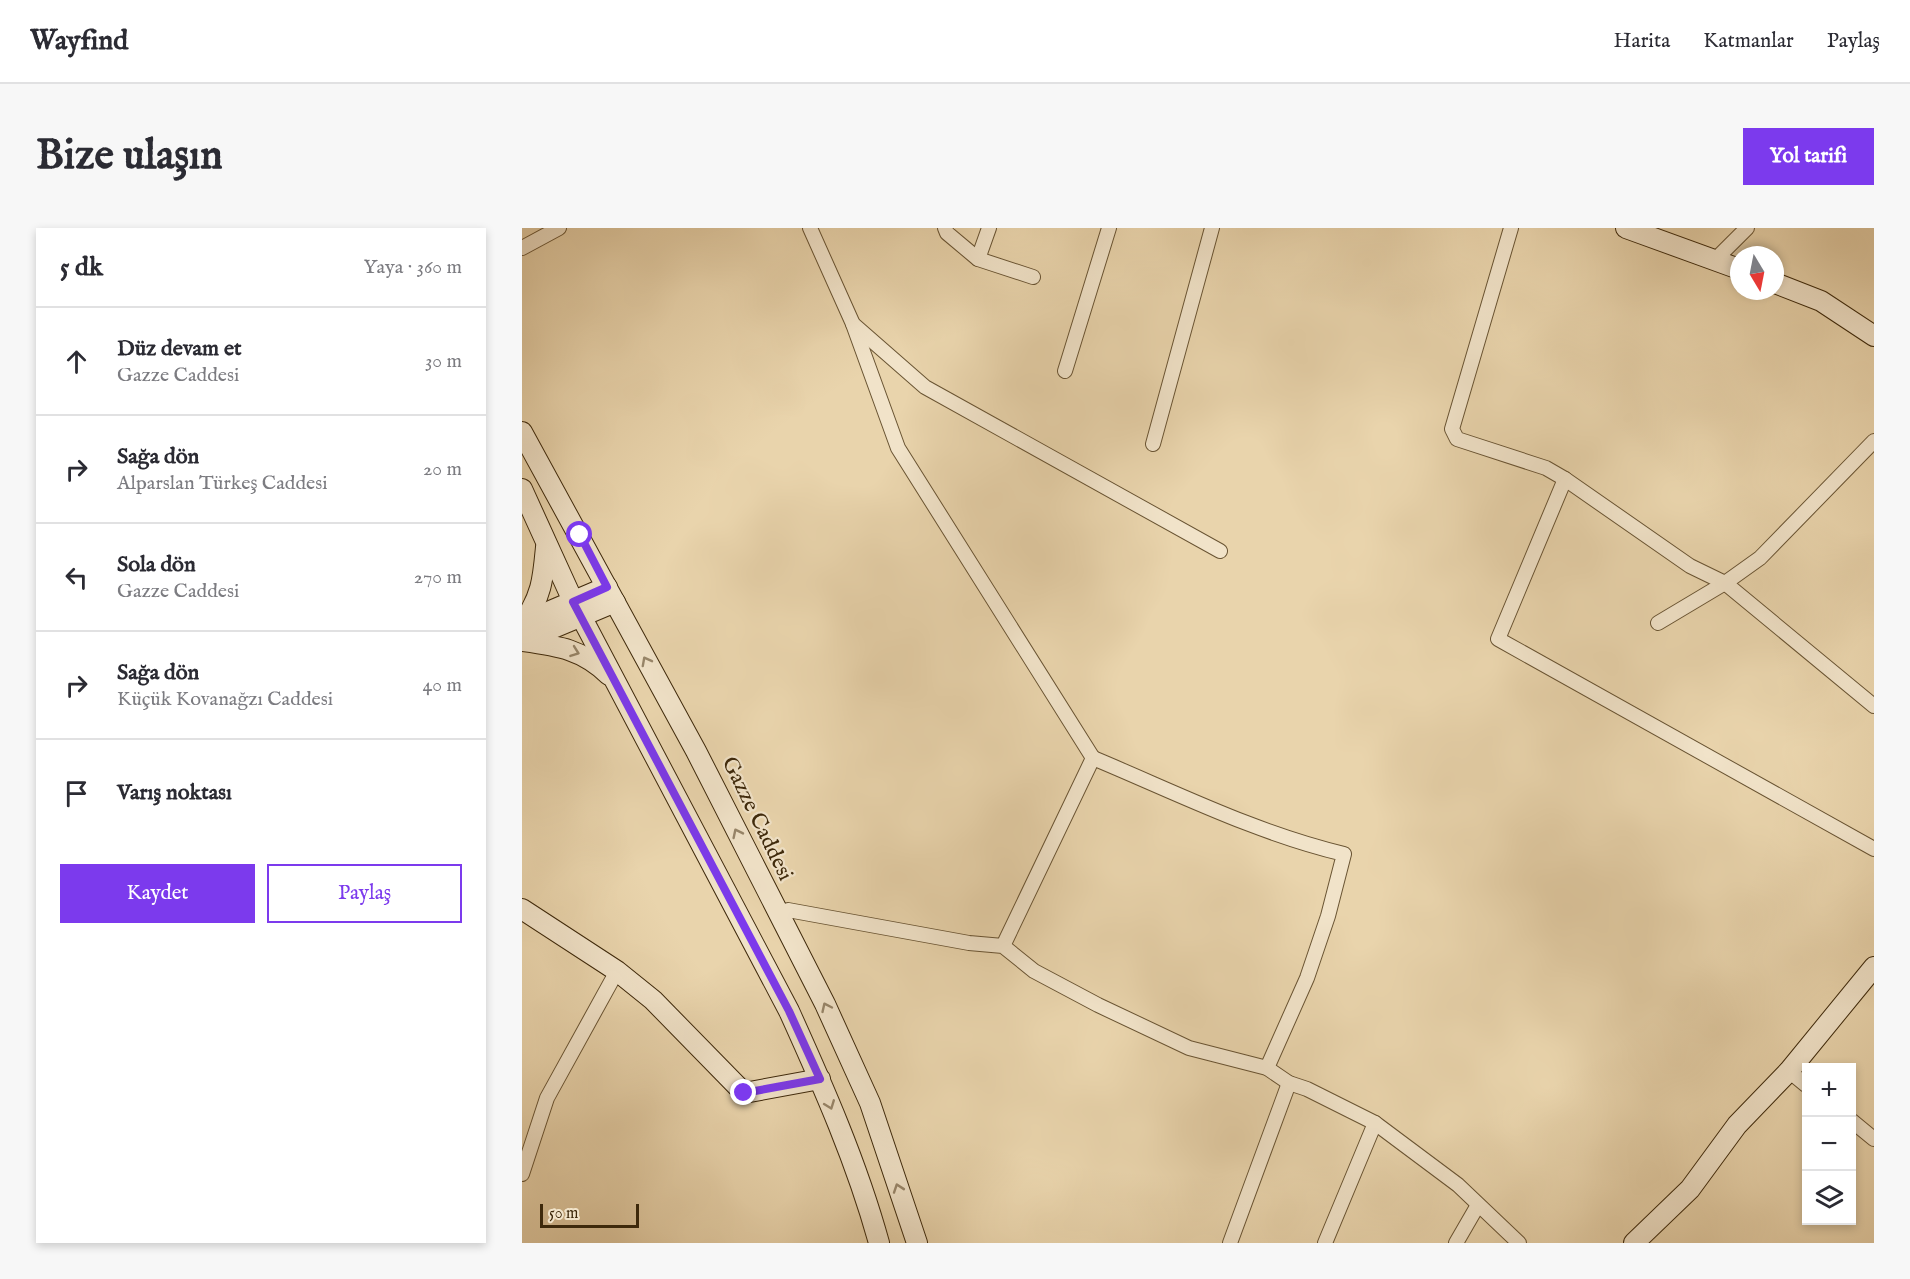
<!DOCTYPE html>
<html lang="tr">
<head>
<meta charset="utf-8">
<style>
	:root { --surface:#fff; --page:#f7f7f7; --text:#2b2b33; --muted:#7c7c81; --line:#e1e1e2; --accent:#7c3aed }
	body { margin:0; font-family:"IM FELL English",serif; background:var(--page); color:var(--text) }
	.controls { position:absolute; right:18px; bottom:18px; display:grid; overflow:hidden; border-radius:0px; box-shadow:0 3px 9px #0003 }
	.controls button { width:54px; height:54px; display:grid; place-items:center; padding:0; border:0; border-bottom:2px solid var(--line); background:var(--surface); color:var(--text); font:30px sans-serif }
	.compass { position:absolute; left:1208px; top:18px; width:54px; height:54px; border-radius:50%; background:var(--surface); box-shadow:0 3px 9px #0003; rotate:170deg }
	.scale { position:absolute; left:18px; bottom:15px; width:99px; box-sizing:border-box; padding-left:6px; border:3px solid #3e290b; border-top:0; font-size:16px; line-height:21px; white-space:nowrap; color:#3e290b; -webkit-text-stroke:4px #f1e3c9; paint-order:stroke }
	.stop { position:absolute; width:18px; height:18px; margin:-14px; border:4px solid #7c3aed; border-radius:50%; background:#fff }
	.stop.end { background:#7c3aed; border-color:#fff; box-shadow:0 2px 6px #0008 }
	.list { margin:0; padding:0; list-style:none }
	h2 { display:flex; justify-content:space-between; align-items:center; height:78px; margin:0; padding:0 24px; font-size:26px }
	h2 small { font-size:20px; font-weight:400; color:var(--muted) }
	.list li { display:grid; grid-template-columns:39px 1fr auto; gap:18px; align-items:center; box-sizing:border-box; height:108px; padding:0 24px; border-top:2px solid var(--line) }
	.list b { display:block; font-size:22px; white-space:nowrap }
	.list p { margin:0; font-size:20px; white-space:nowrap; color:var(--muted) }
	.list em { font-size:20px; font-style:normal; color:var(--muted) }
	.actions { display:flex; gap:12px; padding:18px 24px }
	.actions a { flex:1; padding:14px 0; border:2px solid var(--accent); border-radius:0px; text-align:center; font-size:21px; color:var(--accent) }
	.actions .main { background:var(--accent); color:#fff }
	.icon { flex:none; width:33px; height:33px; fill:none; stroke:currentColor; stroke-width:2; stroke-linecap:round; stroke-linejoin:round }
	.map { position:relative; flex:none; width:1352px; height:1015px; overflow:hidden; border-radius:0px }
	header { display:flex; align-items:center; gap:36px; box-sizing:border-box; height:84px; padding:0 30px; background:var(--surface); border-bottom:2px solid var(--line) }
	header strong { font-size:28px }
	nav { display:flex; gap:33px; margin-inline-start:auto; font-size:21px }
	.intro { display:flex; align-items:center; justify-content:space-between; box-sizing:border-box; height:144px; padding:0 36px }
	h1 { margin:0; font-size:42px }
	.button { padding:15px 27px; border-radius:0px; background:var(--accent); color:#fff; font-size:21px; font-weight:700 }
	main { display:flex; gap:36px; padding:0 36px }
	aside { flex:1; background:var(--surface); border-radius:0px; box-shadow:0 3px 9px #0003 }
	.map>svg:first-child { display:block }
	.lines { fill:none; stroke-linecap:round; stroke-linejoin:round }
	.street-casing { stroke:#695433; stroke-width:16 }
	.secondary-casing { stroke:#3e290b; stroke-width:22 }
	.street { stroke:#f1e3c9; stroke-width:14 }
	.secondary { stroke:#f1e3c9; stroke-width:20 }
	.oneway { stroke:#98866a }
	.route { stroke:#7c3aed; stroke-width:8 }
	.labels { text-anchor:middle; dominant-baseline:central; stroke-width:4.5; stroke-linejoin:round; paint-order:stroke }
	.street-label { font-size:22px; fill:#3e290b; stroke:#f1e3c9 }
</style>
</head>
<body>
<header>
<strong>Wayfind</strong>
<nav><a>Harita</a><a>Katmanlar</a><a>Paylaş</a></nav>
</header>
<div class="intro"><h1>Bize ulaşın</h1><a class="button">Yol tarifi</a></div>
<main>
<aside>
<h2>5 dk<small>Yaya · 360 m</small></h2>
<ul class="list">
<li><svg class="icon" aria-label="ahead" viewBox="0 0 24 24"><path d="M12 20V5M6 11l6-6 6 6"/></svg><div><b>Düz devam et</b><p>Gazze Caddesi</p></div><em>30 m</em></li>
<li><svg class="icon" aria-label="right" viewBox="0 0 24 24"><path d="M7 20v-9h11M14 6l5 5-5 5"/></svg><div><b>Sağa dön</b><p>Alparslan Türkeş Caddesi</p></div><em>20 m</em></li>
<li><svg class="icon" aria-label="left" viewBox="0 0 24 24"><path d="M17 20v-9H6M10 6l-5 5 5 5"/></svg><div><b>Sola dön</b><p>Gazze Caddesi</p></div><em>270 m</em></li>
<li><svg class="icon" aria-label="right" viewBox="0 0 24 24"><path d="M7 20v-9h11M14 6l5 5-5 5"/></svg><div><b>Sağa dön</b><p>Küçük Kovanağzı Caddesi</p></div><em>40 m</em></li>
<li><svg class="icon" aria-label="arrive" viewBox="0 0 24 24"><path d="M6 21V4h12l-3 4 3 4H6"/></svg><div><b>Varış noktası</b></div></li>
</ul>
<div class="actions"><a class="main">Kaydet</a><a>Paylaş</a></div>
</aside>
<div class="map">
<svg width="1352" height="1015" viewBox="0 0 1352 1015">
	<rect width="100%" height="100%" fill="#e9d4ac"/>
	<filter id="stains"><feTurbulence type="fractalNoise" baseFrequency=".00333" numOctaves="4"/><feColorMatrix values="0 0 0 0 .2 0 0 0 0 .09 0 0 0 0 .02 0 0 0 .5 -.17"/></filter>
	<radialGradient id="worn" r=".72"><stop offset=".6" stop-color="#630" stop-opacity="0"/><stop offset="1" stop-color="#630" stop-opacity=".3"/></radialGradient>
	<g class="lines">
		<g class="street-casing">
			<g id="street">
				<path d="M288,0L331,96L403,159L698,323"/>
				<path d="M423,0L425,5L456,31L511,49"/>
				<path d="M989,0L930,201L935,211L1024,240L1043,251L1168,338L1203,355L1352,478"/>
				<path d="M0,20L37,0"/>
				<path d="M456,31L467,0"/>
				<path d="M1193,32L1225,0"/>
				<path d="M331,96L376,220L571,530L481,718"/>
				<path d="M543,143L587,0"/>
				<path d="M631,216L690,0"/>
				<path d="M1043,251L976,411L1352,621"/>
				<path d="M1136,395L1203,355L1238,330L1352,213"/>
				<path d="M571,530C655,565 734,605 822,626L806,688L785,750L745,840"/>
				<path d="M255,686L266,682L447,715L481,718L512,743L576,777L667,820L745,840L767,855L785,861L853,895L936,957L997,1015"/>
				<path d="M1267,843L1284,857"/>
				<path d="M1330,893L1352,911"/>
				<path d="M0,946L25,870L95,743"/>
				<path d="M708,1015L767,855"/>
				<path d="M803,1015L853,895"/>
				<path d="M934,1015L956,977"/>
			</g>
		</g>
		<g class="secondary-casing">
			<g id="secondary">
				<path d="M1104,0L1217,41"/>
				<path d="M1253,55L1299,73L1352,108"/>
				<path d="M0,204L174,523L303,776L348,875L395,1015"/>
				<path d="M0,261L51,373L267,783C301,858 335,935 357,1015"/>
				<path d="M0,395L85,359"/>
				<path d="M1,395C20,367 21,351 24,319"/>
				<path d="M0,413C36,418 60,421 87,447"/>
				<path d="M0,413L93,374"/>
				<path d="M0,681L95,743L131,772L222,865L298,851"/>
				<path d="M1112,1015L1168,961L1215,897L1267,843L1352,739"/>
			</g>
		</g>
		<use href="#street" class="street"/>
		<use href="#secondary" class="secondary"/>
	</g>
	<defs><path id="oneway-chevron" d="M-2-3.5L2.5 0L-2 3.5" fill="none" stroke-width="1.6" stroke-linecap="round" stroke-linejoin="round" transform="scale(1.5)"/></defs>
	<g class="oneway">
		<use href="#oneway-chevron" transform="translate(53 424) rotate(20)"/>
		<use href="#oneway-chevron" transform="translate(124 433) rotate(-118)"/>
		<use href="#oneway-chevron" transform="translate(215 605) rotate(-116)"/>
		<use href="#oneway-chevron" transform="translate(304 779) rotate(-115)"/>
		<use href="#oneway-chevron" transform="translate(308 877) rotate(69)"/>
		<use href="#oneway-chevron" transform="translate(376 960) rotate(-109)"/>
	</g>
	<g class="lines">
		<path class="route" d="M58,307L85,359L51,374L267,783L298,851L222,865"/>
	</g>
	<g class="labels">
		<g class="street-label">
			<text transform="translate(235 591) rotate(64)">Gazze Caddesi</text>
		</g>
	</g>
	<rect width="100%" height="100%" filter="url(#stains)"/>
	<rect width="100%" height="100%" fill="url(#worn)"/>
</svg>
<div class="controls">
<button>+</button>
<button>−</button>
<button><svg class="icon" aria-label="layers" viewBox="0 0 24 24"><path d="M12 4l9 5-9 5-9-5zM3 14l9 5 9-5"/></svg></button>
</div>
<svg class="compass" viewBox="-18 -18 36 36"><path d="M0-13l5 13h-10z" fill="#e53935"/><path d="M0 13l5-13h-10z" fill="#7c7c81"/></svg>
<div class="scale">50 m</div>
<div class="stop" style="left:58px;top:307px"></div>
<div class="stop end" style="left:222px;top:865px"></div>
</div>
</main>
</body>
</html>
